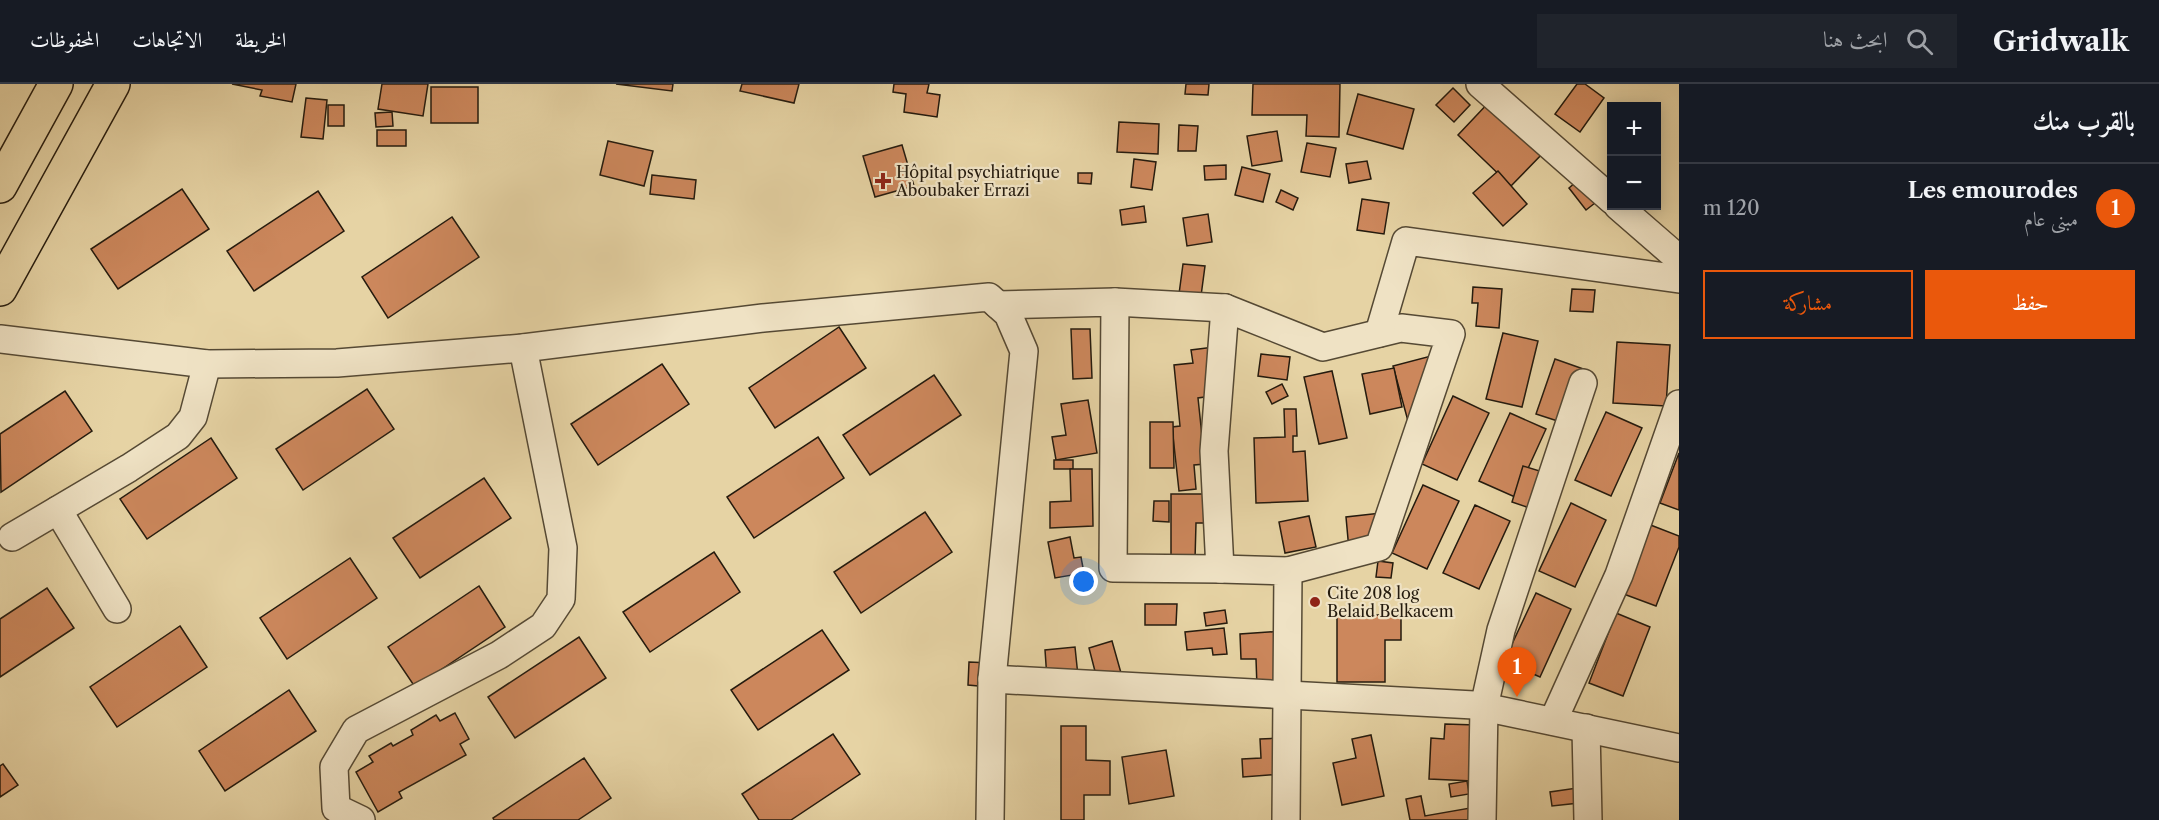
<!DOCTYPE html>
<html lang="ar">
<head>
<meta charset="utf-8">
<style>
	:root { --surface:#171b24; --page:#20242c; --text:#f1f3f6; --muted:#9ea1a6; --line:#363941; --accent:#ea580c }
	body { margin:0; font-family:"Libre Caslon Text",Amiri,serif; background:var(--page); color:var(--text); direction:rtl }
	.controls { position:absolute; right:18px; top:18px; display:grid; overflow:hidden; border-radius:0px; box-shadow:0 3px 15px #0003 }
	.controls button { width:54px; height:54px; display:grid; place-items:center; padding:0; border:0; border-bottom:2px solid var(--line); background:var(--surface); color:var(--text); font:30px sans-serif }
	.you { position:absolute; left:1084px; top:498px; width:21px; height:21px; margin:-15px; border:4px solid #fff; border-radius:50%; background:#1a73e8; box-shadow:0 0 0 9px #1a73e833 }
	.badge { display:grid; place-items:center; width:39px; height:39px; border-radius:50%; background:var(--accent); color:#fff; font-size:20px; font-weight:700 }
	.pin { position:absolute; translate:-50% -50px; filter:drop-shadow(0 2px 3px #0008) }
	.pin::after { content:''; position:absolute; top:32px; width:21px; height:18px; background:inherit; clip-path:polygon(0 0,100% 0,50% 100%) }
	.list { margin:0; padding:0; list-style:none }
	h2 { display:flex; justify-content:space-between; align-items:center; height:78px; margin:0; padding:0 24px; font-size:26px }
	h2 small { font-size:20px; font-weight:400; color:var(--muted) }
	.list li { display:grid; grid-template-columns:39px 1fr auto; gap:18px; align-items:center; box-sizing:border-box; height:90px; padding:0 24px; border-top:2px solid var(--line) }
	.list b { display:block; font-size:22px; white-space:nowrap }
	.list p { margin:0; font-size:20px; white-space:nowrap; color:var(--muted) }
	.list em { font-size:20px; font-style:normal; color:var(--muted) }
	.actions { display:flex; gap:12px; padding:18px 24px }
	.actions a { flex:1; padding:14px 0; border:2px solid var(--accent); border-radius:0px; text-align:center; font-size:21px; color:var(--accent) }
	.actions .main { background:var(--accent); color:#fff }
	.icon { flex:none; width:33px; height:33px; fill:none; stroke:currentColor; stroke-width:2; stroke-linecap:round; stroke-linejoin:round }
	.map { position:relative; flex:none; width:1679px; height:736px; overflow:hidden; direction:ltr }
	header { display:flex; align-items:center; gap:36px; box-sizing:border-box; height:84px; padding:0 30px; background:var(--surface); border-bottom:2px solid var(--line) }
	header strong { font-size:28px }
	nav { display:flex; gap:33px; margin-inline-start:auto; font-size:21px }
	.search { width:420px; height:54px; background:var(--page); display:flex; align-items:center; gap:15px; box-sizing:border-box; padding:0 21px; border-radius:0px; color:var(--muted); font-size:22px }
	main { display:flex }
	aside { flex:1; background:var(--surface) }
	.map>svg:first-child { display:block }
	.building { fill:#cc875c; stroke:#251b0e; stroke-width:1.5 }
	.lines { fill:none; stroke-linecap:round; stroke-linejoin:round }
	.minor-casing { stroke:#554934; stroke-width:30 }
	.major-casing { stroke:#251b0e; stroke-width:36 }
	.minor { stroke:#efe2c4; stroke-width:27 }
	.major { stroke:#e6d3a4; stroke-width:33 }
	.poi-dot { fill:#8f2418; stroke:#efe2c4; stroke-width:2 }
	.labels { text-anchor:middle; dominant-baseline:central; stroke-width:4.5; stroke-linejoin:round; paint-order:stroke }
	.poi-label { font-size:16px; fill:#251b0e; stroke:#efe2c4; text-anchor:start }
</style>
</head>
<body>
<header>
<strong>Gridwalk</strong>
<div class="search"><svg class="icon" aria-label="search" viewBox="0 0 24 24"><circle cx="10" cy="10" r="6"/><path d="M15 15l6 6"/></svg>ابحث هنا</div>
<nav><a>الخريطة</a><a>الاتجاهات</a><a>المحفوظات</a></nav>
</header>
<main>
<aside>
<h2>بالقرب منك<small></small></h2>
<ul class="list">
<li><span class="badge">1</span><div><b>Les emourodes</b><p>مبنى عام</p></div><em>120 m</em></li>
</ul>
<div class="actions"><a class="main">حفظ</a><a>مشاركة</a></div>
</aside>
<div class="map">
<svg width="1679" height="736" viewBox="0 0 1679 736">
	<rect width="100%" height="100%" fill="#e6d3a4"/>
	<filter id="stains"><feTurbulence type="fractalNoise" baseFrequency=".00333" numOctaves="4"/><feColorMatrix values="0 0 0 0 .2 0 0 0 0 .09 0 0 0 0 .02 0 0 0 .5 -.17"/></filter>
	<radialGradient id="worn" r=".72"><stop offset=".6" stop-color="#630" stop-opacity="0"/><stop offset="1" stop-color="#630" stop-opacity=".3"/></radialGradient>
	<g class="building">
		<path d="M232,0H296L292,18L260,12L262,6Z"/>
		<path d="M382,0H428L423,32L378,25Z"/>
		<path d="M616,0H673L672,7Z"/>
		<path d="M742,0H799L794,19L740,7Z"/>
		<path d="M894,0H929L927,9L940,11L937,33L904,28L906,10L893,8Z"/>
		<path d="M1186,0H1209L1208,11L1185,10Z"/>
		<path d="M1253,0H1340L1339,53L1306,52L1307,31H1252Z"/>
		<path d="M1577,0H1585L1604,14L1580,48L1555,30Z"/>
		<rect x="431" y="3" width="47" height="36"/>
		<path d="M1453,4L1470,21L1454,38L1436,21Z"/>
		<path d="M1358,10L1414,25L1403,65L1347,50Z"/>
		<path d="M306,14L327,16L323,55L301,53Z"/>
		<path d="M1491,16L1545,67L1511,102L1458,51Z"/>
		<rect x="328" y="21" width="16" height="21"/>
		<path d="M392,28L393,42L376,43L375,29Z"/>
		<path d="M1119,38L1159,40L1158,70L1117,68Z"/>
		<path d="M1179,41L1198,42L1196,67H1178Z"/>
		<rect x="377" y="46" width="29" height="16"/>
		<path d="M1277,47L1282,77L1252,82L1247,52Z"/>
		<path d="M608,57L653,67L644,102L600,91Z"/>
		<path d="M1307,59L1336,64L1330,93L1301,88Z"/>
		<path d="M902,61L914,102L875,113L863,72Z"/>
		<path d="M1134,75L1156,78L1152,106L1131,103Z"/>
		<path d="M1367,77L1371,95L1349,99L1346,80Z"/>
		<path d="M1226,81V95L1205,96L1204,82Z"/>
		<path d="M1242,83L1270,90L1263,118L1235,111Z"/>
		<path d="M1498,87L1527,120L1503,142L1473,109Z"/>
		<path d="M1078,89H1092L1091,100L1078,99Z"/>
		<path d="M652,91L696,96L694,115L650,110Z"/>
		<path d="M1577,97L1595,119L1586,126L1569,104Z"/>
		<path d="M182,105L209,145L118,205L91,165Z"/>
		<path d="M1281,106L1298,114L1293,126L1276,118Z"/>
		<path d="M318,107L344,147L254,207L227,167Z"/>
		<path d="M1362,115L1389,119L1384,150L1357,146Z"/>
		<path d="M1144,122L1146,138L1122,141L1120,126Z"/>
		<path d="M1208,130L1212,158L1187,162L1183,134Z"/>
		<path d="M452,133L479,173L388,234L362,193Z"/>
		<path d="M1183,180L1205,182L1201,212L1179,210Z"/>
		<path d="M1473,203L1502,205L1499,244L1476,242L1478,219H1472Z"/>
		<path d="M1572,205L1595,206L1593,228L1570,227Z"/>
		<path d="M839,243L866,284L775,344L749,304Z"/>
		<path d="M1071,245H1090L1092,294L1073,295Z"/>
		<path d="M1503,249L1538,257L1522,323L1486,315Z"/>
		<path d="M1617,258L1670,261L1666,322L1613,319Z"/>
		<path d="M1214,263L1219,311L1198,314L1202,352L1217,379L1194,381L1196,405L1179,407L1172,343L1180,342L1174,281L1193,279L1191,266Z"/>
		<path d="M1261,270L1290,273L1287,296L1258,292Z"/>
		<path d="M1431,272L1408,337L1393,282Z"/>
		<path d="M1555,275L1589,287L1570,341L1536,330Z"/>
		<path d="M662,280L689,320L598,381L571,340Z"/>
		<path d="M1394,284L1402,323L1370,330L1362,290Z"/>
		<path d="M1332,287L1347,354L1319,360L1304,293Z"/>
		<path d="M934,291L961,331L870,391L843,351Z"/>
		<path d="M1282,300L1288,312L1272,320L1266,308Z"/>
		<path d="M367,305L394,345L303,406L276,365Z"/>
		<path d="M65,307L92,347L1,408L0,350Z"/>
		<path d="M1453,312L1489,329L1457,396L1422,380Z"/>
		<path d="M1088,316L1097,369L1056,376L1052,353L1066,351L1061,320Z"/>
		<path d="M1284,325H1296L1297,352H1293V368L1305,367L1308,417L1256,419L1254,354L1285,353Z"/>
		<path d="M1606,328L1642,344L1611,412L1575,396Z"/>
		<path d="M1510,329L1546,345L1515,413L1479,397Z"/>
		<path d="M1150,338H1173L1174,384H1150Z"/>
		<path d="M818,353L844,394L754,454L727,413Z"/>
		<path d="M211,354L237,394L147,455L120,415Z"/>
		<path d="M1679,369V426L1660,419Z"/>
		<rect x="1054" y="376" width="19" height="9"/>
		<path d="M1523,382L1556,392L1544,429L1512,418Z"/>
		<path d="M1070,385H1092L1093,442L1050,444V418L1071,417Z"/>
		<path d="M484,394L511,434L420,494L393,454Z"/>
		<path d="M1423,401L1459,417L1427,485L1392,469Z"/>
		<path d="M1171,410H1217V439H1196L1195,476H1171Z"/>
		<path d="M1154,417H1169V438L1153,437Z"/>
		<path d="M1571,419L1606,436L1575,503L1539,487Z"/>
		<path d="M1475,421L1510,437L1479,505L1443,489Z"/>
		<path d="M925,428L952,468L861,529L834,488Z"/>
		<path d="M1381,429L1385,462L1349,466L1346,433Z"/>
		<path d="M1309,432L1316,463L1285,469L1279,438Z"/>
		<path d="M1648,440L1679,452V463L1656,522L1621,509Z"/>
		<path d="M1070,453L1074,474L1081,473L1084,489L1055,494L1048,458Z"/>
		<path d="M714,468L740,508L650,568L623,528Z"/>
		<path d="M350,474L377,514L287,575L260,534Z"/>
		<path d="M1378,477L1393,479L1391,494L1376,493Z"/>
		<path d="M479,502L505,543L415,603L388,563Z"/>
		<path d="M47,504L74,544L0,593V535Z"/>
		<path d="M1536,509L1571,525L1540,593L1504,577Z"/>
		<path d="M1145,520H1177L1176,541H1145Z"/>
		<path d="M1225,526L1227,539L1206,542L1204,529Z"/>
		<path d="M1616,529L1650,543L1623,612L1589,599Z"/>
		<path d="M1337,531H1401V556H1385V598H1337Z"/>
		<path d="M180,542L207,583L117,643L90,603Z"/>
		<path d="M1224,544L1227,570L1213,571L1212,564L1187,566L1185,548Z"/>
		<path d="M822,546L849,586L758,646L731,606Z"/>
		<path d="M1284,547L1297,600L1257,603L1256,575H1241L1240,550Z"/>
		<path d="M579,553L606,594L515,654L488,613Z"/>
		<path d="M1112,557L1121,589L1097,595L1089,564Z"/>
		<path d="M1075,563L1078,592L1047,595L1045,566Z"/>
		<path d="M969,578L990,579L989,603L968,601Z"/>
		<path d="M289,606L316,647L225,707L199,667Z"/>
		<path d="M455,629L469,655L460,660L466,671L399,708L402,714L378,728L356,688L373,678L369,672L391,659L393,662L413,651L411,646L436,631L440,637Z"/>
		<path d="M1445,640L1476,641L1473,697L1429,695L1431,654L1444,655Z"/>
		<path d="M1061,642H1086V676L1110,677V711H1084V736H1061Z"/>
		<path d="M833,650L860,690L791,736H759L742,710Z"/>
		<path d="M1371,651L1384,712L1342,721L1333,679L1356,674L1352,655Z"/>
		<path d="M1280,654L1282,690L1243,693L1242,675L1261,674L1260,655Z"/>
		<path d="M1166,666L1174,712L1129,720L1122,673Z"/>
		<path d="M584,674L611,714L578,736H494L493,734Z"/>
		<path d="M3,680L18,701L0,713V682Z"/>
		<path d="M1467,697L1469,710L1451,713L1449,700Z"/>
		<path d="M1577,704L1579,719L1552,722L1550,708Z"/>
		<path d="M1421,712L1425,732L1470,724L1472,736H1410L1406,715Z"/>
	</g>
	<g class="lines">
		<g class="minor-casing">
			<g id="minor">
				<path d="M1480,0L1612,116"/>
				<path d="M1618,122L1679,175"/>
				<path d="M1115,218L1225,224"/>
				<path d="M998,221L1115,218L1113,484L1220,485L1214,367L1225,224L1323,263L1401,244L1451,250L1379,463L1288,487"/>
				<path d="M1379,249L1406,157L1679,195"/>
				<path d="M0,255L207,280L337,279L523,264L763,234L989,213L1008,230L1024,267L992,595L990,736"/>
				<path d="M58,426L117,525"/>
				<path d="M12,453L129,384L178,352L193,333L207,280"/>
				<path d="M1220,485L1288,487L1286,736"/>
				<path d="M992,595L1474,621L1679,664"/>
				<path d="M1553,637L1619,491L1679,320"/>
				<path d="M1586,644L1588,736"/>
				<path d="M361,736L336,724L334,683L356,646L499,571L543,542L561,515L563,464L523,264"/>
				<path d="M1482,736L1484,623L1501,546L1583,299"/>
			</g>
		</g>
		<g class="major-casing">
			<g id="major">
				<path d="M0,102L56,0"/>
				<path d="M0,205L113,0"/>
			</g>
		</g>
		<use href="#minor" class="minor"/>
		<use href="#major" class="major"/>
	</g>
	<g class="poi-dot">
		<path d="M880 88h6v6h6v6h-6v6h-6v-6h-6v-6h6z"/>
		<circle cx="1315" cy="518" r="6"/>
	</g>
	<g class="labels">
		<g class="poi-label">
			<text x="896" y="88">Hôpital psychiatrique<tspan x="896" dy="18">Aboubaker Errazi</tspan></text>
			<text x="1327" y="509">Cite 208 log<tspan x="1327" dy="18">Belaid Belkacem</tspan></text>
		</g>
	</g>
	<rect width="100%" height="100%" filter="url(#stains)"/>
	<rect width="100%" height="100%" fill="url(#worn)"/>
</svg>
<div class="controls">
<button>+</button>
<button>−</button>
</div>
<div class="you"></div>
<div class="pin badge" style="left:1517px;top:613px">1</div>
</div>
</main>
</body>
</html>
